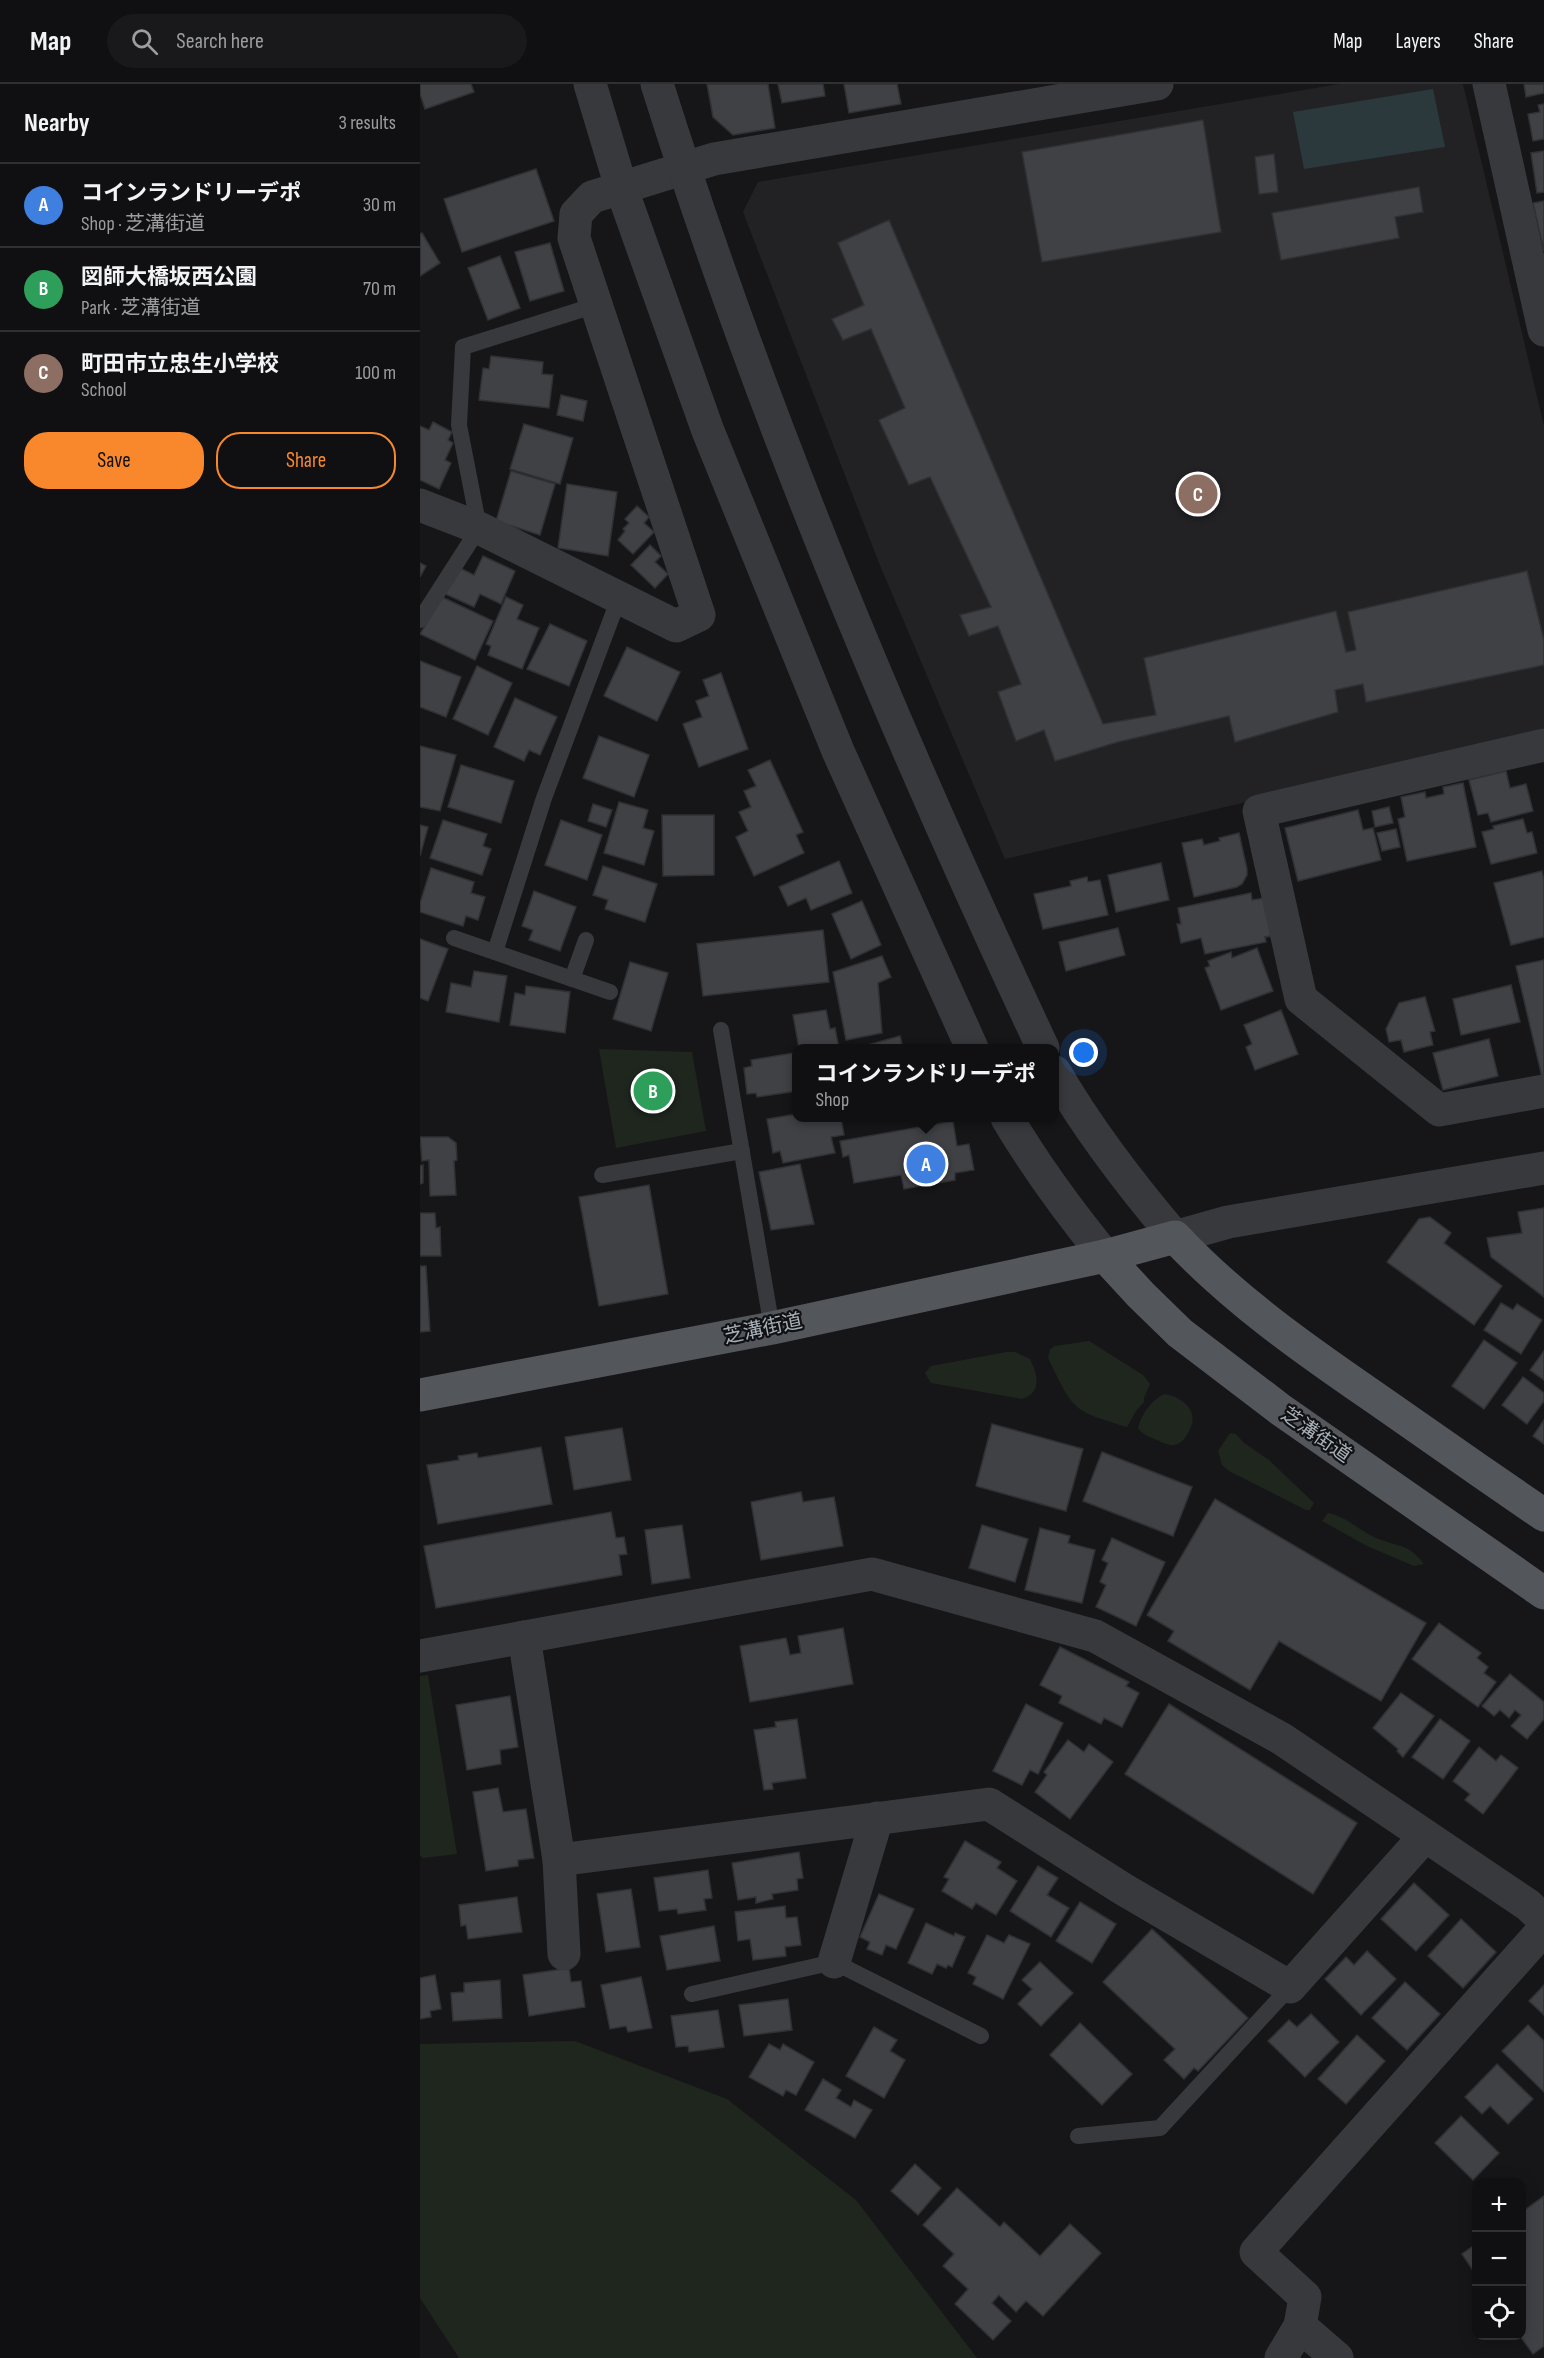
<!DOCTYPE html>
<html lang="en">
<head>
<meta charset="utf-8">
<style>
	:root { --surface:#101012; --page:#19191b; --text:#f1f3f6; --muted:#9c9d9f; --line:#303032; --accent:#f9882c }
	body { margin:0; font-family:"Sofia Sans Condensed","Noto Sans JP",sans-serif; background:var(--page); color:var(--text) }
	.controls { position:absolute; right:18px; bottom:18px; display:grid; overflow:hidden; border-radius:12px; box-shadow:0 3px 15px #0003 }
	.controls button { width:54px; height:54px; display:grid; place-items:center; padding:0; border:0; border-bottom:2px solid var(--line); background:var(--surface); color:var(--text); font:30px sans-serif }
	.you { position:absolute; left:664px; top:969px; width:21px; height:21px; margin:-15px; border:4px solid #fff; border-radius:50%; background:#1a73e8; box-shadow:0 0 0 9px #1a73e833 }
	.badge { display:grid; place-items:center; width:39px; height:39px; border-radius:50%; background:var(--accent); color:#fff; font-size:20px; font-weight:700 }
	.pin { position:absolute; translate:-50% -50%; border:3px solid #fff; box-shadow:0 2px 6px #0006 }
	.popup { position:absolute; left:372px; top:960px; width:267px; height:78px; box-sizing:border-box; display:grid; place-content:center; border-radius:12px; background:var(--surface); filter:drop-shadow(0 2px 4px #0005); font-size:20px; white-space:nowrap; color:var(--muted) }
	.popup b { font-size:22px; color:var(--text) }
	.popup::after { content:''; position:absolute; left:50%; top:100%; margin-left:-12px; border:12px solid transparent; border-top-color:var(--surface) }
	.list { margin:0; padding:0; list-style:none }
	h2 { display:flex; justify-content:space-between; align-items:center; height:78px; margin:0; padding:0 24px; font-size:26px }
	h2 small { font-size:20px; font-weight:400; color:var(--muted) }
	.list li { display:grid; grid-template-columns:39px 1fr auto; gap:18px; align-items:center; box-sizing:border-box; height:84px; padding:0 24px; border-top:2px solid var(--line) }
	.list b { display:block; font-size:22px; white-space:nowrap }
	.list p { margin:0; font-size:20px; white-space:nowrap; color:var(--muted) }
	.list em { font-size:20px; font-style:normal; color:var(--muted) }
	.actions { display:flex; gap:12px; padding:18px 24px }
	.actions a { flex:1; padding:14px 0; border:2px solid var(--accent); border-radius:24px; text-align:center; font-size:21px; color:var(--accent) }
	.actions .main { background:var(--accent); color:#111 }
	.icon { flex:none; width:33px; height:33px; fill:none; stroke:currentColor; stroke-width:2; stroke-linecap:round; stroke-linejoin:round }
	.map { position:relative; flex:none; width:1124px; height:2274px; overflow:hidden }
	header { display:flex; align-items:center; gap:36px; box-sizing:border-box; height:84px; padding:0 30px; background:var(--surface); border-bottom:2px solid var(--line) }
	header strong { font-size:28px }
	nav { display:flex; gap:33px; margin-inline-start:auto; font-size:21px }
	.search { width:420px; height:54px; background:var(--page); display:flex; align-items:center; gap:15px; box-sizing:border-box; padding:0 21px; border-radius:33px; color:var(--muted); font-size:22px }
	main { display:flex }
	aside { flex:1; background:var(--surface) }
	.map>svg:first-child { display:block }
	.built { fill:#222225 }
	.green { fill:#1e261e }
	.water { fill:#2b393c }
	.building { fill:#404145; stroke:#303134; stroke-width:1.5 }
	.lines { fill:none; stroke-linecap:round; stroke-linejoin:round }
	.service { stroke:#37393d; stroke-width:16 }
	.minor { stroke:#37393d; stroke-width:33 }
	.tertiary { stroke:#37393d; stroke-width:33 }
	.primary { stroke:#53575c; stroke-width:33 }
	.labels { text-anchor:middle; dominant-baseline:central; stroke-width:4.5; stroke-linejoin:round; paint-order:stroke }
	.street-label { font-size:20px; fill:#a7b0b8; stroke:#111113 }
</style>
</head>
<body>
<header>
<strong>Map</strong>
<div class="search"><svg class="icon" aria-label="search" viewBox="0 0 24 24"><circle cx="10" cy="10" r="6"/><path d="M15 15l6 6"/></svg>Search here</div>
<nav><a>Map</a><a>Layers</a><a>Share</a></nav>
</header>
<main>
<aside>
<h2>Nearby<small>3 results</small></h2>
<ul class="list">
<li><span class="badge" style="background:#3f7fe0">A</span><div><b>コインランドリーデポ</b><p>Shop · 芝溝街道</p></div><em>30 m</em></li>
<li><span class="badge" style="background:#2e9e5b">B</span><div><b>図師大橋坂西公園</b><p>Park · 芝溝街道</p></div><em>70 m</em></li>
<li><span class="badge" style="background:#8d6e63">C</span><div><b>町田市立忠生小学校</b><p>School</p></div><em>100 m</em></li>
</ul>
<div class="actions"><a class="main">Save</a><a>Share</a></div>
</aside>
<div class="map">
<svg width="1124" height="2274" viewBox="0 0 1124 2274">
	<rect width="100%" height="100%" fill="#161618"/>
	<path class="built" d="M919,0H1043L1124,342V648L585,775L459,479L323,128L338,98Z"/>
	<g class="green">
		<path d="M179,965L272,968L286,1047L196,1064Z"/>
		<path d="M669,1257L723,1291L730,1300L724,1314V1318L716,1327L707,1343C651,1326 654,1327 628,1274L630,1265L635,1262Z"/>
		<path d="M586,1268H595L610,1275C617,1290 623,1308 602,1315L511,1299L505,1289L511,1282Z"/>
		<path d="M745,1310C765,1314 781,1329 768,1349C765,1354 762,1359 755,1361C749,1362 743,1359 737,1356C729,1353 723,1351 718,1344C721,1331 733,1314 745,1310Z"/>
		<path d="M810,1349L816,1350L824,1359L849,1376L894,1419L890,1426H886L809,1387L802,1381L798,1367Z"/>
		<path d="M908,1429C925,1432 939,1446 954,1453C965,1458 976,1460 986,1464C994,1468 998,1473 1004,1480L994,1482L947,1462L902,1437Z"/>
		<path d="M8,1591L37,1770L3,1774L0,1771V1592Z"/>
		<path d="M155,1957L307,2015L436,2116L557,2274H39L0,2214V1960Z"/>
	</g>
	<path class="water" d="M1013,5L1025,63L884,85L873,28Z"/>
	<g class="building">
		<path d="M0,0H51L54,8L5,25L0,10Z"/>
		<path d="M287,0H348L355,44L313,51L293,33Z"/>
		<path d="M358,0H403L405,12L362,19Z"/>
		<path d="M424,0H477L481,20L429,29Z"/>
		<path d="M1104,0H1124V9L1106,13Z"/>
		<path d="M1124,20V55L1113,57L1108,30L1120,28L1118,21Z"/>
		<path d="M783,36L801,148L622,178L602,68Z"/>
		<path d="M1124,67V108L1117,109L1111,69Z"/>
		<path d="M854,70L858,108L839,110L835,73Z"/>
		<path d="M116,85L134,137L42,168L24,115Z"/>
		<path d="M999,103L1003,128L975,133L979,154L861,176L852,129Z"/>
		<path d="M1124,117V167L1113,119Z"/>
		<path d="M469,136L683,640L736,631L724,574L916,527L926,568L936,566L928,528L1107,487L1124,556V581L946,618L943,600L915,606L918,628L815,658L809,632L698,658L635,677L624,646L596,657L578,608L601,600L578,542L549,552L540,531L571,523L510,393L489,401L459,336L485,324L451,245L423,256L412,235L444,221L418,159Z"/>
		<path d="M2,149L20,179L0,192V150Z"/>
		<path d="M130,159L144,207L110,217L95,168Z"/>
		<path d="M80,172L100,224L68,236L48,184Z"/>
		<path d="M71,272L123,278L122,290L133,291L129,324L59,316L63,284L69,285Z"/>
		<path d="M141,311L167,317L163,337L137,331Z"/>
		<path d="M13,338L32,348L28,356L33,359L25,376L31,379L19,405L0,396V342L9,346Z"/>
		<path d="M104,340L153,354L140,400L90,385Z"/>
		<path d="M91,387L135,400L120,451L76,437Z"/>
		<path d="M147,400L197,408L188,472L138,464Z"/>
		<path d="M217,422L229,433L224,439L234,448L213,470L198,456L205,447L203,445L209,439L205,435Z"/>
		<path d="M230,461L241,472L235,478L248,490L235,504L211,481Z"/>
		<path d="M63,472L95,487L81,520L60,510L54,523L23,509L36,482L54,491Z"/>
		<path d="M0,479L6,482L0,493Z"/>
		<path d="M22,513L73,537L55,576L0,550Z"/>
		<path d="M86,513L103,521L97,535L119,544L102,585L68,571L71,562L66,560Z"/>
		<path d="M130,540L167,557L149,602L107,585Z"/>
		<path d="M207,563L260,588L237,637L184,612Z"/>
		<path d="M0,577L41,593L26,633L0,623Z"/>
		<path d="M57,582L92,599L68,651L33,635Z"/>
		<path d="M301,589L328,665L279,683L263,640L282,633L276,617L289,612L283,596Z"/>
		<path d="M95,614L137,633L120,671L109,666L104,677L74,663Z"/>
		<path d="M179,652L229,671L214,713L163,694Z"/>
		<path d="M0,662L36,671L20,727L0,723Z"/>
		<path d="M350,676L383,748L376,751L384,769L334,792L316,753L328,747L319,728L331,723L324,707L336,702L328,686Z"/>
		<path d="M41,681L94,697L81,739L28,723Z"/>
		<path d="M1086,687L1090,704L1106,700L1113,727L1071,738L1068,729L1058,731L1049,696Z"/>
		<path d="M1043,699L1056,763L987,777L978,735L985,733L981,713L1005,708L1006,714L1024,710L1023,703Z"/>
		<path d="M199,718L228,726L223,744L234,747L224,781L184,769Z"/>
		<path d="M173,720L192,726L186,743L168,737Z"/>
		<path d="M969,723L973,739L955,743L952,727Z"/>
		<path d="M938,726L943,746L953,744L961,776L878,797L865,744Z"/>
		<path d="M242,731H294V791L243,792Z"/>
		<path d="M1103,735L1107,749L1112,748L1117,769L1071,780L1062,748L1074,745L1073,742Z"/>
		<path d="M23,736L67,750L63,762L71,765L62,791L10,774Z"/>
		<path d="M141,736L182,751L167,796L125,781Z"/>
		<path d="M0,741L8,743L0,772Z"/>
		<path d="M976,745L980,763L962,767L957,749Z"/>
		<path d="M819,749L827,785V791L822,800L817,803L774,813L762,759L782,755L784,761L800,757L799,754Z"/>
		<path d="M419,777L432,809L391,826L386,814L368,822L359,803Z"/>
		<path d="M741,779L749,816L696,828L688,791Z"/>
		<path d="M183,782L237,800L225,838L185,825L188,816L173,811Z"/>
		<path d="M11,784L54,798L51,809L65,813L58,836L46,832L43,842L0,828V819Z"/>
		<path d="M1122,787L1124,796V853L1091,861L1074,799Z"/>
		<path d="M667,793L668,798L680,796L688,831L623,845L614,810L651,802L650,797Z"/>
		<path d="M114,807L156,823L140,867L109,856L113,846L102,842Z"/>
		<path d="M831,809L832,816L845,814L853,852L845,853L846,858L785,870L781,854L761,859L757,840H761L758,824Z"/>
		<path d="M442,817L461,861L431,875L412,830Z"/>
		<path d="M698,844L705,871L646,887L639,858Z"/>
		<path d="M403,846L409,898L283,912L277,860Z"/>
		<path d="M0,855L28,865L8,917L0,914Z"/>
		<path d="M837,864L853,907L801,926L785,884L790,882L788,877L811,868L812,874Z"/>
		<path d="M462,872L471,893L458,899L462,949L426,956L413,888Z"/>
		<path d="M1124,876V993H1122L1096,882Z"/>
		<path d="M210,878L248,889L231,947L193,935Z"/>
		<path d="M54,887L87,892L79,938L26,928L31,899L51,903Z"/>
		<path d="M1091,901L1100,938L1041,951L1033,915Z"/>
		<path d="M106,902L150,908L145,949L90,941L95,909L105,911Z"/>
		<path d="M1005,913L1015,947L1010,948L1013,961L984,968L981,956L969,958L966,945L979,919Z"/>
		<path d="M406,926L410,945L415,944L419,964H379L373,931Z"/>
		<path d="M861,926L878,970L835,986L826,963L832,960L824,941Z"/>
		<path d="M480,952L483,964H437Z"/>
		<path d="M1069,955L1078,992L1023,1006L1013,969Z"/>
		<path d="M373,969L377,1007L337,1013L336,1009L327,1010L324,984L332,982L331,976Z"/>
		<path d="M377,1030V1034H421L424,1051L411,1053L415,1069L363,1079L360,1067L353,1069L347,1035Z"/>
		<path d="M533,1037L537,1062L549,1060L554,1086L535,1089V1096L484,1105L481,1091L434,1099L429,1071L423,1073L420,1057Z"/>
		<path d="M0,1053H28L36,1059L37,1076L34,1077L36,1111L10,1112L9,1076L2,1077Z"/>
		<path d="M380,1080L394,1140L351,1146L339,1088Z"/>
		<path d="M3,1081V1099L0,1100V1082Z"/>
		<path d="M229,1101L248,1210L179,1222L159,1113Z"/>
		<path d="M1124,1124V1213L1071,1173L1067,1154L1102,1149L1098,1128Z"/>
		<path d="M0,1129H15L16,1144L20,1143L21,1172H0Z"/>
		<path d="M1010,1133L1031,1149L1024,1159L1082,1202L1054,1241L967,1178L999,1135Z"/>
		<path d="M0,1182H6L10,1247L0,1248Z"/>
		<path d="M1081,1219L1093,1226L1097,1220L1122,1236L1101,1270L1064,1246Z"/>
		<path d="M1064,1256L1097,1279L1064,1325L1032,1302Z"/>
		<path d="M1124,1267V1296L1110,1286Z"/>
		<path d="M1103,1293L1124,1309V1317L1107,1340L1082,1321Z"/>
		<path d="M1124,1336V1360L1113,1352Z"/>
		<path d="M572,1340L663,1365L646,1427L556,1402Z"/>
		<path d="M202,1344L211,1396L154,1406L145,1353Z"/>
		<path d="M121,1363L132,1420L18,1440L7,1381L39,1376L38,1372L57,1369L58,1374Z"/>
		<path d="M682,1368L772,1403L753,1452L663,1417Z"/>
		<path d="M381,1408L383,1418L414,1413L423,1462L341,1476L331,1418Z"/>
		<path d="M795,1415L1006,1539L961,1617L859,1557L830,1606L748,1557L754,1547L727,1531Z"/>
		<path d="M191,1428L196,1454L204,1453L207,1470L199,1471L202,1491L16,1524L4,1462Z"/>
		<path d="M262,1441L270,1494L232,1500L225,1446Z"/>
		<path d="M562,1441L608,1455L595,1498L549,1484Z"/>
		<path d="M620,1444L650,1452L648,1459L675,1466L662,1519L605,1506Z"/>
		<path d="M692,1454L745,1478L716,1542L676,1523L686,1501L680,1498L688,1479L682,1476Z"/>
		<path d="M1019,1539L1061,1569L1057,1574L1068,1583L1064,1589L1076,1598L1058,1623L992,1575Z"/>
		<path d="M423,1544L433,1600L330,1618L320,1562L366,1554L370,1571L381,1569L378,1552Z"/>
		<path d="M640,1563L709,1598L706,1602L719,1609L702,1643L684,1634L681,1640L639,1619L642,1612L620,1601Z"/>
		<path d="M1090,1590L1124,1618V1635L1107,1655L1091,1642L1101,1631L1095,1626L1089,1634L1080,1626L1074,1632L1062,1622Z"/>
		<path d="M981,1609L1014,1632L983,1673L977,1667L978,1665L953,1644Z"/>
		<path d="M90,1612L98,1663L80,1666L81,1680L47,1686L36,1621Z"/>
		<path d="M606,1620L643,1639L618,1690L610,1686L602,1701L573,1687Z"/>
		<path d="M749,1620L937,1739L893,1810L705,1690Z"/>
		<path d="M377,1635L386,1694L352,1699L353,1705L344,1706L334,1646L356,1643L355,1638Z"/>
		<path d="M1020,1635L1050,1657L1023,1695L992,1673Z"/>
		<path d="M648,1656L664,1668L669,1660L693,1678L650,1735L615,1708L627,1691L624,1688Z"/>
		<path d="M1059,1663L1076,1677L1081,1671L1098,1684L1063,1730L1045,1716L1050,1710L1033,1697Z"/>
		<path d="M78,1704L83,1728L106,1725L114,1774L98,1776V1782L66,1787L53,1708Z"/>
		<path d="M545,1757L581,1778L577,1784L597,1797L576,1831L556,1819L552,1825L522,1807L529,1795L524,1793Z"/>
		<path d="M379,1768L383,1794L377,1795L378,1806L352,1810L353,1815L336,1819V1813L318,1816L312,1779Z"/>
		<path d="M618,1782L638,1794L627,1811L649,1824L631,1853L590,1827Z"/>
		<path d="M288,1786L292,1814L284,1815L286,1826L258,1830L257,1825L239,1827L234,1794Z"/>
		<path d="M994,1799L1029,1831L996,1867L961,1835Z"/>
		<path d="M211,1805L220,1863L186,1868L177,1810Z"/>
		<path d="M459,1810L494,1825L476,1865L466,1861L462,1871L447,1865L450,1858L440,1853Z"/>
		<path d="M97,1813L102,1848L48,1855L46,1841L41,1842L39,1821Z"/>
		<path d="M660,1818L696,1840L672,1879L636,1857Z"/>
		<path d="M365,1822L366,1834L377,1833L381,1861L365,1863L366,1872L333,1876L330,1855L318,1857L315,1828Z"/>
		<path d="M1041,1835L1076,1868L1043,1904L1008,1872Z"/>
		<path d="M506,1839L534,1852L535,1849L545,1853L532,1883L528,1881L526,1884L517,1880L512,1890L488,1879Z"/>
		<path d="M294,1842L300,1877L247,1886L240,1852Z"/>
		<path d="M732,1845L828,1934L778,1987L774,1984L764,1995L744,1976L755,1965L683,1898Z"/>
		<path d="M567,1851L584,1859L589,1851L610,1860L583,1915L553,1900L556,1893L548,1889Z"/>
		<path d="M947,1867L976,1895L941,1931L905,1895L926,1873L934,1881Z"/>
		<path d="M620,1878L653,1909L621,1942L598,1920L612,1905L602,1896Z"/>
		<path d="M149,1884L151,1898L161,1897L165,1923L109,1932L103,1891Z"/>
		<path d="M15,1891L21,1925L10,1927L11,1933L0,1935V1894Z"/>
		<path d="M221,1893L232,1944L208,1948L206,1942L190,1945L181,1901Z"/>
		<path d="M80,1896L82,1934L33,1937L31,1909L44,1908V1899Z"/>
		<path d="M985,1898L1020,1930L987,1966L952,1934Z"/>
		<path d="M1124,1901V1931L1109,1917Z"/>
		<path d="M368,1915L372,1946L324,1952L319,1921Z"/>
		<path d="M298,1926L304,1963L269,1968L268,1962L256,1963L251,1932Z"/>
		<path d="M891,1930L919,1958L885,1993L848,1957L869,1936L877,1943Z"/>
		<path d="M660,1939L712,1990L682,2021L630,1971Z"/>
		<path d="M1108,1941L1124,1957V2008L1082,1967Z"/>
		<path d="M454,1943L477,1956L470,1967L485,1976L464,2014L426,1992Z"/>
		<path d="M937,1951L965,1977L926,2020L898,1995Z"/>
		<path d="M349,1960L360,1966L363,1960L394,1978L376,2011L366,2006L363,2012L329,1993Z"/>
		<path d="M1077,1980L1113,2015L1088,2040L1070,2022L1062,2030L1045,2013Z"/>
		<path d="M403,1995L421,2006L416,2014L431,2023L434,2016L452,2026L435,2054L385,2026Z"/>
		<path d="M1041,2032L1079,2069L1053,2096L1015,2059Z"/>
		<path d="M495,2080L521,2104L498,2131L471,2107Z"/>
		<path d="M537,2104L580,2143L584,2138L620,2172L650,2140L681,2169L623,2232L606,2217L596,2228L579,2211L572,2219L591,2237L573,2256L535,2220L548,2205L523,2182L534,2170L503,2141Z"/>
		<path d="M1124,2112V2262L1113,2270L1100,2252H1102V2128Z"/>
		<path d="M1056,2160V2191L1042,2170Z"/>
	</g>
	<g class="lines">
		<g class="service">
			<path d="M0,536L59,444L39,341L43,263L176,221"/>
			<path d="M34,854L190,908"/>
			<path d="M75,868L124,714L199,514"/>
			<path d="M152,895L166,856"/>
			<path d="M301,946L352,1244"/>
			<path d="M182,1091L322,1067"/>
			<path d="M272,1910L414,1878L561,1952"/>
			<path d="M658,2052L740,2044L870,1903"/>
		</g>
		<g class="minor">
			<path d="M1069,0L1124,246"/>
			<path d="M0,421L59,444L256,542L279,531L154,154L156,130L172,113L294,75L737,0"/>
			<path d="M1124,661L839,727L881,915L1019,1026L1124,1007"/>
			<path d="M104,1553L139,1776L144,1870"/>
			<path d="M0,1572L452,1490L675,1552L862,1655L1108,1821L1124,1836"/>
			<path d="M139,1776L569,1720L703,1805L870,1903L1005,1752"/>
			<path d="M414,1878L457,1734"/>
			<path d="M880,2242L917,2274"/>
			<path d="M861,2274L880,2242L885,2213L836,2168L1124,1845"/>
		</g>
		<g class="tertiary">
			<path d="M170,0L201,103L288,347L418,667L552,964"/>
			<path d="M237,0C341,330 476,651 623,964"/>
			<path d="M635,988C669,1047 710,1100 755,1153L808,1138L1124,1084"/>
			<path d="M587,1034C616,1083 649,1128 685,1172"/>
		</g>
		<g class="primary">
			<path d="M685,1172L721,1211L760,1249L861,1326L1124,1509"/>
			<path d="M0,1311L352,1244L685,1172L755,1153C813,1215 884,1265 954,1313C1011,1353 1067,1392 1124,1431"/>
		</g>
	</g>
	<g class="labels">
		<g class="street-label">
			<text transform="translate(343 1245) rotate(-12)">芝溝街道</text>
			<text transform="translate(896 1351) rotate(35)">芝溝街道</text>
		</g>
	</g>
</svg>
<div class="controls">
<button>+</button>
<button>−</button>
<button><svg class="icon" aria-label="locate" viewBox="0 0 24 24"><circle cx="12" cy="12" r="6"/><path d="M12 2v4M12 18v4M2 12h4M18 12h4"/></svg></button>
</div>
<div class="you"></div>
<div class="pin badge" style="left:506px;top:1080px;background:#3f7fe0">A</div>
<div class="popup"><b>コインランドリーデポ</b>Shop</div>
<div class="pin badge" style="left:233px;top:1007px;background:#2e9e5b">B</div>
<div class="pin badge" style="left:778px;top:410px;background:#8d6e63">C</div>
</div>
</main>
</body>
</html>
